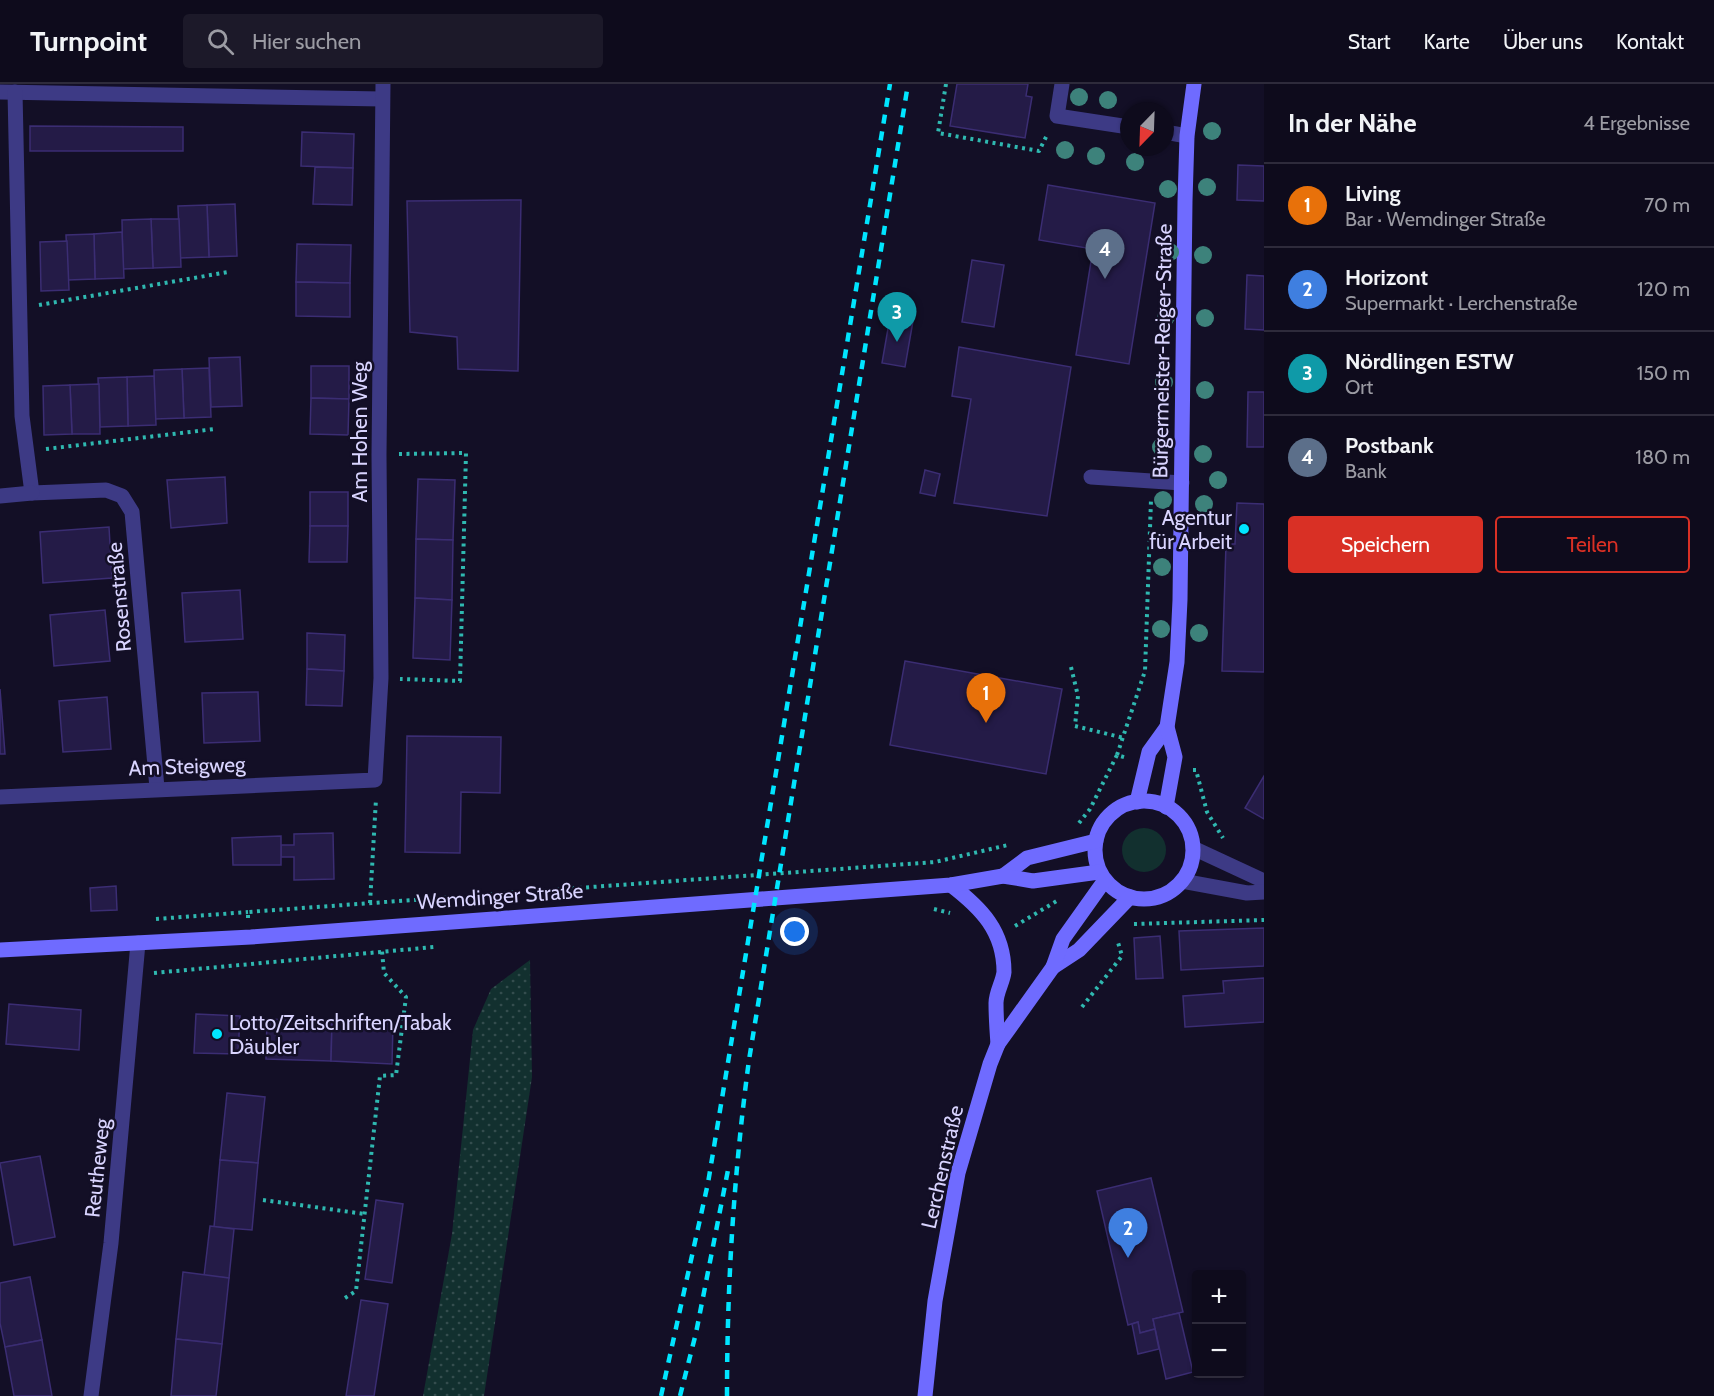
<!DOCTYPE html>
<html lang="de">
<head>
<meta charset="utf-8">
<style>
	:root { --surface:#0e0b1c; --page:#1c1929; --text:#f1f3f6; --muted:#9b9ba3; --line:#2e2b3b; --accent:#d93025 }
	body { margin:0; font-family:Cabin,sans-serif; background:var(--page); color:var(--text) }
	.controls { position:absolute; right:18px; bottom:18px; display:grid; overflow:hidden; border-radius:6px; box-shadow:0 2px 4px #0004 }
	.controls button { width:54px; height:54px; display:grid; place-items:center; padding:0; border:0; border-bottom:2px solid var(--line); background:var(--surface); color:var(--text); font:30px sans-serif }
	.compass { position:absolute; left:1120px; top:18px; width:54px; height:54px; border-radius:50%; background:var(--surface); box-shadow:0 2px 4px #0004; rotate:203deg }
	.you { position:absolute; left:795px; top:848px; width:21px; height:21px; margin:-15px; border:4px solid #fff; border-radius:50%; background:#1a73e8; box-shadow:0 0 0 9px #1a73e833 }
	.badge { display:grid; place-items:center; width:39px; height:39px; border-radius:50%; background:var(--accent); color:#fff; font-size:20px; font-weight:700 }
	.pin { position:absolute; translate:-50% -50px; filter:drop-shadow(0 2px 3px #0008) }
	.pin::after { content:''; position:absolute; top:32px; width:21px; height:18px; background:inherit; clip-path:polygon(0 0,100% 0,50% 100%) }
	.list { margin:0; padding:0; list-style:none }
	h2 { display:flex; justify-content:space-between; align-items:center; height:78px; margin:0; padding:0 24px; font-size:26px }
	h2 small { font-size:20px; font-weight:400; color:var(--muted) }
	.list li { display:grid; grid-template-columns:39px 1fr auto; gap:18px; align-items:center; box-sizing:border-box; height:84px; padding:0 24px; border-top:2px solid var(--line) }
	.list b { display:block; font-size:22px; white-space:nowrap }
	.list p { margin:0; font-size:20px; white-space:nowrap; color:var(--muted) }
	.list em { font-size:20px; font-style:normal; color:var(--muted) }
	.actions { display:flex; gap:12px; padding:18px 24px }
	.actions a { flex:1; padding:14px 0; border:2px solid var(--accent); border-radius:6px; text-align:center; font-size:21px; color:var(--accent) }
	.actions .main { background:var(--accent); color:#fff }
	.icon { flex:none; width:33px; height:33px; fill:none; stroke:currentColor; stroke-width:2; stroke-linecap:round; stroke-linejoin:round }
	.map { position:relative; flex:none; width:1264px; height:1312px; overflow:hidden }
	header { display:flex; align-items:center; gap:36px; box-sizing:border-box; height:84px; padding:0 30px; background:var(--surface); border-bottom:2px solid var(--line) }
	header strong { font-size:28px }
	nav { display:flex; gap:33px; margin-inline-start:auto; font-size:21px }
	.search { width:420px; height:54px; background:var(--page); display:flex; align-items:center; gap:15px; box-sizing:border-box; padding:0 21px; border-radius:6px; color:var(--muted); font-size:22px }
	main { display:flex }
	aside { flex:1; background:var(--surface) }
	.map>svg:first-child { display:block }
	.grass { fill:#12302f }
	.garden { fill:url(#garden-dots) }
	.building { fill:#241b47; stroke:#3b2d73; stroke-width:1.5 }
	.lines { fill:none; stroke-linecap:round; stroke-linejoin:round }
	.path { stroke:#2fb8b0; stroke-width:4; stroke-dasharray:3 4.5; stroke-linecap:butt }
	.lane { stroke:#3d3a85; stroke-width:15 }
	.street { stroke:#3d3a85; stroke-width:15 }
	.secondary { stroke:#6f6bff; stroke-width:15 }
	.rail { stroke:#00e5ff; stroke-width:4.5; stroke-dasharray:9 8; stroke-linecap:butt }
	.tree { fill:#3d827b }
	.poi-dot { fill:#00e5ff; stroke:#130f26; stroke-width:2 }
	.labels { text-anchor:middle; dominant-baseline:central; stroke-width:5; stroke-linejoin:round; paint-order:stroke }
	.street-label { font-size:21px; fill:#d9d4ff; stroke:#130f26 }
	.poi-label { font-size:21px; fill:#d9d4ff; stroke:#130f26; text-anchor:end }
</style>
</head>
<body>
<header>
<strong>Turnpoint</strong>
<div class="search"><svg class="icon" aria-label="search" viewBox="0 0 24 24"><circle cx="10" cy="10" r="6"/><path d="M15 15l6 6"/></svg>Hier suchen</div>
<nav><a>Start</a><a>Karte</a><a>Über uns</a><a>Kontakt</a></nav>
</header>
<main>
<div class="map">
<svg width="1264" height="1312" viewBox="0 0 1264 1312">
	<defs>
		<pattern id="garden-dots" width="8" height="8" patternUnits="userSpaceOnUse" patternTransform="scale(1.5)"><rect width="8" height="8" fill="#12302f"/><path d="M2 2h.1M6 6h.1" fill="none" stroke="#344d4e" stroke-width="1.8" stroke-linecap="round"/></pattern>
	</defs>
	<rect width="100%" height="100%" fill="#130f26"/>
	<circle class="grass" cx="1144" cy="766" r="22"/>
	<path class="garden" d="M530,876L532,993L484,1312H423L452,1150L473,946L491,905Z"/>
	<g class="building">
		<path d="M957,0H1028L1026,12L1032,13L1025,54L950,42Z"/>
		<path d="M30,42L183,43V67H30Z"/>
		<path d="M302,48L354,50L353,84L301,82Z"/>
		<path d="M1238,81L1264,82V117L1237,116Z"/>
		<path d="M315,83L353,84L352,121L313,120Z"/>
		<path d="M1048,101L1155,119L1129,280L1076,271L1093,165L1039,156Z"/>
		<path d="M521,116L518,287L458,285L457,253L410,248L407,117Z"/>
		<path d="M235,120L237,172L209,173L207,121Z"/>
		<path d="M207,121L209,173L180,174L178,122Z"/>
		<path d="M151,135H179L181,183L153,184Z"/>
		<path d="M151,135L153,184L123,185L122,136Z"/>
		<path d="M122,148L124,194L95,195L94,150Z"/>
		<path d="M94,150L95,195L68,196L66,151Z"/>
		<path d="M67,157L69,206L41,207L40,158Z"/>
		<path d="M297,160L351,161L350,199L296,198Z"/>
		<path d="M972,176L1004,181L994,243L962,238Z"/>
		<path d="M1247,191L1264,192V246L1245,245Z"/>
		<path d="M296,198L350,199V233L296,232Z"/>
		<path d="M890,233L913,237L905,283L882,279Z"/>
		<path d="M959,263L1071,283L1047,432L954,419L971,315L952,312Z"/>
		<path d="M240,273L242,322L211,323L209,274Z"/>
		<path d="M311,282H349V315L311,314Z"/>
		<path d="M209,284L211,333L184,334L182,285Z"/>
		<path d="M182,285L184,334L155,335L154,286Z"/>
		<path d="M154,292L156,341L128,342L127,293Z"/>
		<path d="M127,293L128,342L100,343L98,294Z"/>
		<path d="M99,300L100,350H72L70,301Z"/>
		<path d="M70,301L72,350L44,351L43,302Z"/>
		<path d="M1248,308H1264V363H1247Z"/>
		<path d="M311,314L349,315L348,351L310,350Z"/>
		<path d="M925,386L940,390L935,412L920,409Z"/>
		<path d="M225,393L227,439L171,444L167,396Z"/>
		<path d="M418,395L455,396L453,456L416,455Z"/>
		<rect x="310" y="408" width="38" height="34"/>
		<path d="M1237,419L1264,420V588L1222,587L1226,460H1235Z"/>
		<path d="M310,442H348L347,478H309Z"/>
		<path d="M109,443L112,494L43,499L40,448Z"/>
		<path d="M416,455L453,456L452,516L415,514Z"/>
		<path d="M240,506L243,555L185,558L182,509Z"/>
		<path d="M415,514L452,516L450,576L413,574Z"/>
		<path d="M105,526L110,577L54,582L50,531Z"/>
		<path d="M307,549L345,551L344,587L307,585Z"/>
		<path d="M905,577L1062,605L1046,690L890,661Z"/>
		<path d="M307,585L344,587L342,622L306,621Z"/>
		<path d="M0,605L5,670H0Z"/>
		<path d="M258,608L260,657L204,659L202,609Z"/>
		<path d="M107,613L111,665L63,668L59,617Z"/>
		<path d="M407,652L501,653L500,709L461,708L460,769L405,768Z"/>
		<path d="M1264,692V735L1245,724Z"/>
		<path d="M333,749L334,795L294,796V773H281V761H294V750Z"/>
		<path d="M281,752V781H233L232,754Z"/>
		<path d="M116,802L117,826L91,827L90,804Z"/>
		<path d="M1264,844V882L1181,886L1179,847Z"/>
		<path d="M1160,852L1163,894L1136,895L1134,854Z"/>
		<path d="M1264,894V938L1185,943L1183,912L1224,909L1223,897Z"/>
		<path d="M9,920L81,926L79,966L6,960Z"/>
		<path d="M196,930L240,932L238,970L194,969Z"/>
		<path d="M267,935L332,938L331,977L266,975Z"/>
		<path d="M332,938L393,940L392,980L331,977Z"/>
		<path d="M227,1009L265,1013L258,1079L220,1076Z"/>
		<path d="M40,1072L55,1153L14,1161L0,1079Z"/>
		<path d="M220,1076L258,1079L252,1146L214,1143Z"/>
		<path d="M1151,1094L1183,1228L1153,1235L1155,1245L1140,1249L1138,1238L1128,1241L1097,1107Z"/>
		<path d="M376,1116L403,1120L392,1199L365,1195Z"/>
		<path d="M210,1142L234,1145L229,1194L204,1192Z"/>
		<path d="M183,1188L229,1194L222,1260L176,1255Z"/>
		<path d="M30,1193L42,1256L5,1263L0,1239V1199Z"/>
		<path d="M361,1216L388,1220L374,1312H346Z"/>
		<path d="M1179,1229L1193,1288L1166,1295L1153,1235Z"/>
		<path d="M1138,1238L1140,1249L1155,1245L1159,1265L1138,1270L1132,1240Z"/>
		<path d="M176,1255L222,1260L216,1312H171Z"/>
		<path d="M42,1256L52,1312H14L5,1263Z"/>
	</g>
	<g class="lines">
		<g class="path">
			<path d="M946,0L938,49L1039,67L1048,49"/>
			<path d="M39,221L228,188"/>
			<path d="M46,365L215,345"/>
			<path d="M399,370L466,369L460,597L400,595"/>
			<path d="M1071,583L1078,612L1075,642L1124,654"/>
			<path d="M1117,671L1145,587L1151,416"/>
			<path d="M1193,686H1196L1207,728L1223,754"/>
			<path d="M1079,739L1090,725L1117,671L1127,674"/>
			<path d="M370,819L376,715"/>
			<path d="M934,825L950,829"/>
			<path d="M248,834V828L935,778L1008,761"/>
			<path d="M156,835L248,828"/>
			<path d="M1134,840L1264,836"/>
			<path d="M1015,842L1060,815"/>
			<path d="M154,889L434,863"/>
			<path d="M1082,923L1122,872L1117,855"/>
			<path d="M263,1116L365,1130"/>
			<path d="M345,1214L356,1207L380,992L396,991L406,913L384,889L382,867"/>
		</g>
		<g class="lane">
			<path d="M1062,0L1057,32L1129,43"/>
			<path d="M1165,48L1187,52"/>
			<path d="M1091,393L1182,399"/>
		</g>
		<g class="street">
			<path d="M0,8L382,15"/>
			<path d="M15,8L22,332L32,409L106,406L122,412L132,428L157,704"/>
			<path d="M0,412L32,409"/>
			<path d="M0,713L375,696L381,594L379,371L383,0"/>
			<path d="M1193,764L1264,797"/>
			<path d="M1182,797L1247,809L1264,808"/>
			<path d="M91,1312L111,1159L138,859"/>
		</g>
		<g class="secondary">
			<circle cx="1144" cy="766" r="49"/>
			<path d="M1137,718L1149,668L1167,643"/>
			<path d="M1166,723L1175,673L1167,643L1177,578L1180,516L1185,117L1187,52L1194,0"/>
			<path d="M1003,792L1027,774L1096,757"/>
			<path d="M951,801C981,824 1004,847 1004,888C1003,898 996,908 996,919C996,932 997,947 998,960"/>
			<path d="M0,866L251,853L951,801L1003,792L1033,797L1099,788"/>
			<path d="M1053,883L1079,866L1130,813"/>
			<path d="M925,1312L935,1217L958,1089L990,980L998,960L1053,883L1063,855L1105,796"/>
		</g>
		<g class="rail">
			<path d="M661,1312L708,1099L890,0"/>
			<path d="M680,1312L696,1249L728,1086"/>
			<path d="M727,1312C727,1199 734,1088 749,976L908,0"/>
		</g>
	</g>
	<g class="tree">
		<circle cx="1079" cy="13" r="9"/>
		<circle cx="1108" cy="16" r="9"/>
		<circle cx="1212" cy="47" r="9"/>
		<circle cx="1065" cy="66" r="9"/>
		<circle cx="1096" cy="72" r="9"/>
		<circle cx="1135" cy="78" r="9"/>
		<circle cx="1207" cy="103" r="9"/>
		<circle cx="1168" cy="105" r="9"/>
		<circle cx="1170" cy="168" r="9"/>
		<circle cx="1203" cy="171" r="9"/>
		<circle cx="1166" cy="233" r="9"/>
		<circle cx="1205" cy="234" r="9"/>
		<circle cx="1164" cy="298" r="9"/>
		<circle cx="1205" cy="306" r="9"/>
		<circle cx="1161" cy="363" r="9"/>
		<circle cx="1203" cy="370" r="9"/>
		<circle cx="1218" cy="396" r="9"/>
		<circle cx="1163" cy="416" r="9"/>
		<circle cx="1204" cy="420" r="9"/>
		<circle cx="1162" cy="483" r="9"/>
		<circle cx="1161" cy="545" r="9"/>
		<circle cx="1199" cy="549" r="9"/>
	</g>
	<g class="poi-dot">
		<circle cx="1244" cy="445" r="6"/>
		<circle cx="217" cy="950" r="6"/>
	</g>
	<g class="labels">
		<g class="street-label">
			<text transform="translate(1162 267) rotate(-89)">Bürgermeister-Reiger-Straße</text>
			<text transform="translate(359 348) rotate(-90)">Am Hohen Weg</text>
			<text transform="translate(119 513) rotate(-95)">Rosenstraße</text>
			<text transform="translate(187 682) rotate(-2)">Am Steigweg</text>
			<text transform="translate(500 812) rotate(-4)">Wemdinger Straße</text>
			<text transform="translate(942 1083) rotate(-77)">Lerchenstraße</text>
			<text transform="translate(97 1084) rotate(-84)">Reutheweg</text>
		</g>
		<g class="poi-label">
			<text x="1232" y="433">Agentur<tspan x="1232" dy="24">für Arbeit</tspan></text>
			<text x="229" y="938" text-anchor="start">Lotto/Zeitschriften/Tabak<tspan x="229" dy="24">Däubler</tspan></text>
		</g>
	</g>
</svg>
<div class="controls">
<button>+</button>
<button>−</button>
</div>
<svg class="compass" viewBox="-18 -18 36 36"><path d="M0-13l5 13h-10z" fill="#e53935"/><path d="M0 13l5-13h-10z" fill="#9b9ba3"/></svg>
<div class="you"></div>
<div class="pin badge" style="left:986px;top:639px;background:#e8710a">1</div>
<div class="pin badge" style="left:1128px;top:1174px;background:#3f7fe0">2</div>
<div class="pin badge" style="left:897px;top:258px;background:#0f9aa8">3</div>
<div class="pin badge" style="left:1105px;top:195px;background:#5c6f8a">4</div>
</div>
<aside>
<h2>In der Nähe<small>4 Ergebnisse</small></h2>
<ul class="list">
<li><span class="badge" style="background:#e8710a">1</span><div><b>Living</b><p>Bar · Wemdinger Straße</p></div><em>70 m</em></li>
<li><span class="badge" style="background:#3f7fe0">2</span><div><b>Horizont</b><p>Supermarkt · Lerchenstraße</p></div><em>120 m</em></li>
<li><span class="badge" style="background:#0f9aa8">3</span><div><b>Nördlingen ESTW</b><p>Ort</p></div><em>150 m</em></li>
<li><span class="badge" style="background:#5c6f8a">4</span><div><b>Postbank</b><p>Bank</p></div><em>180 m</em></li>
</ul>
<div class="actions"><a class="main">Speichern</a><a>Teilen</a></div>
</aside>
</main>
</body>
</html>
